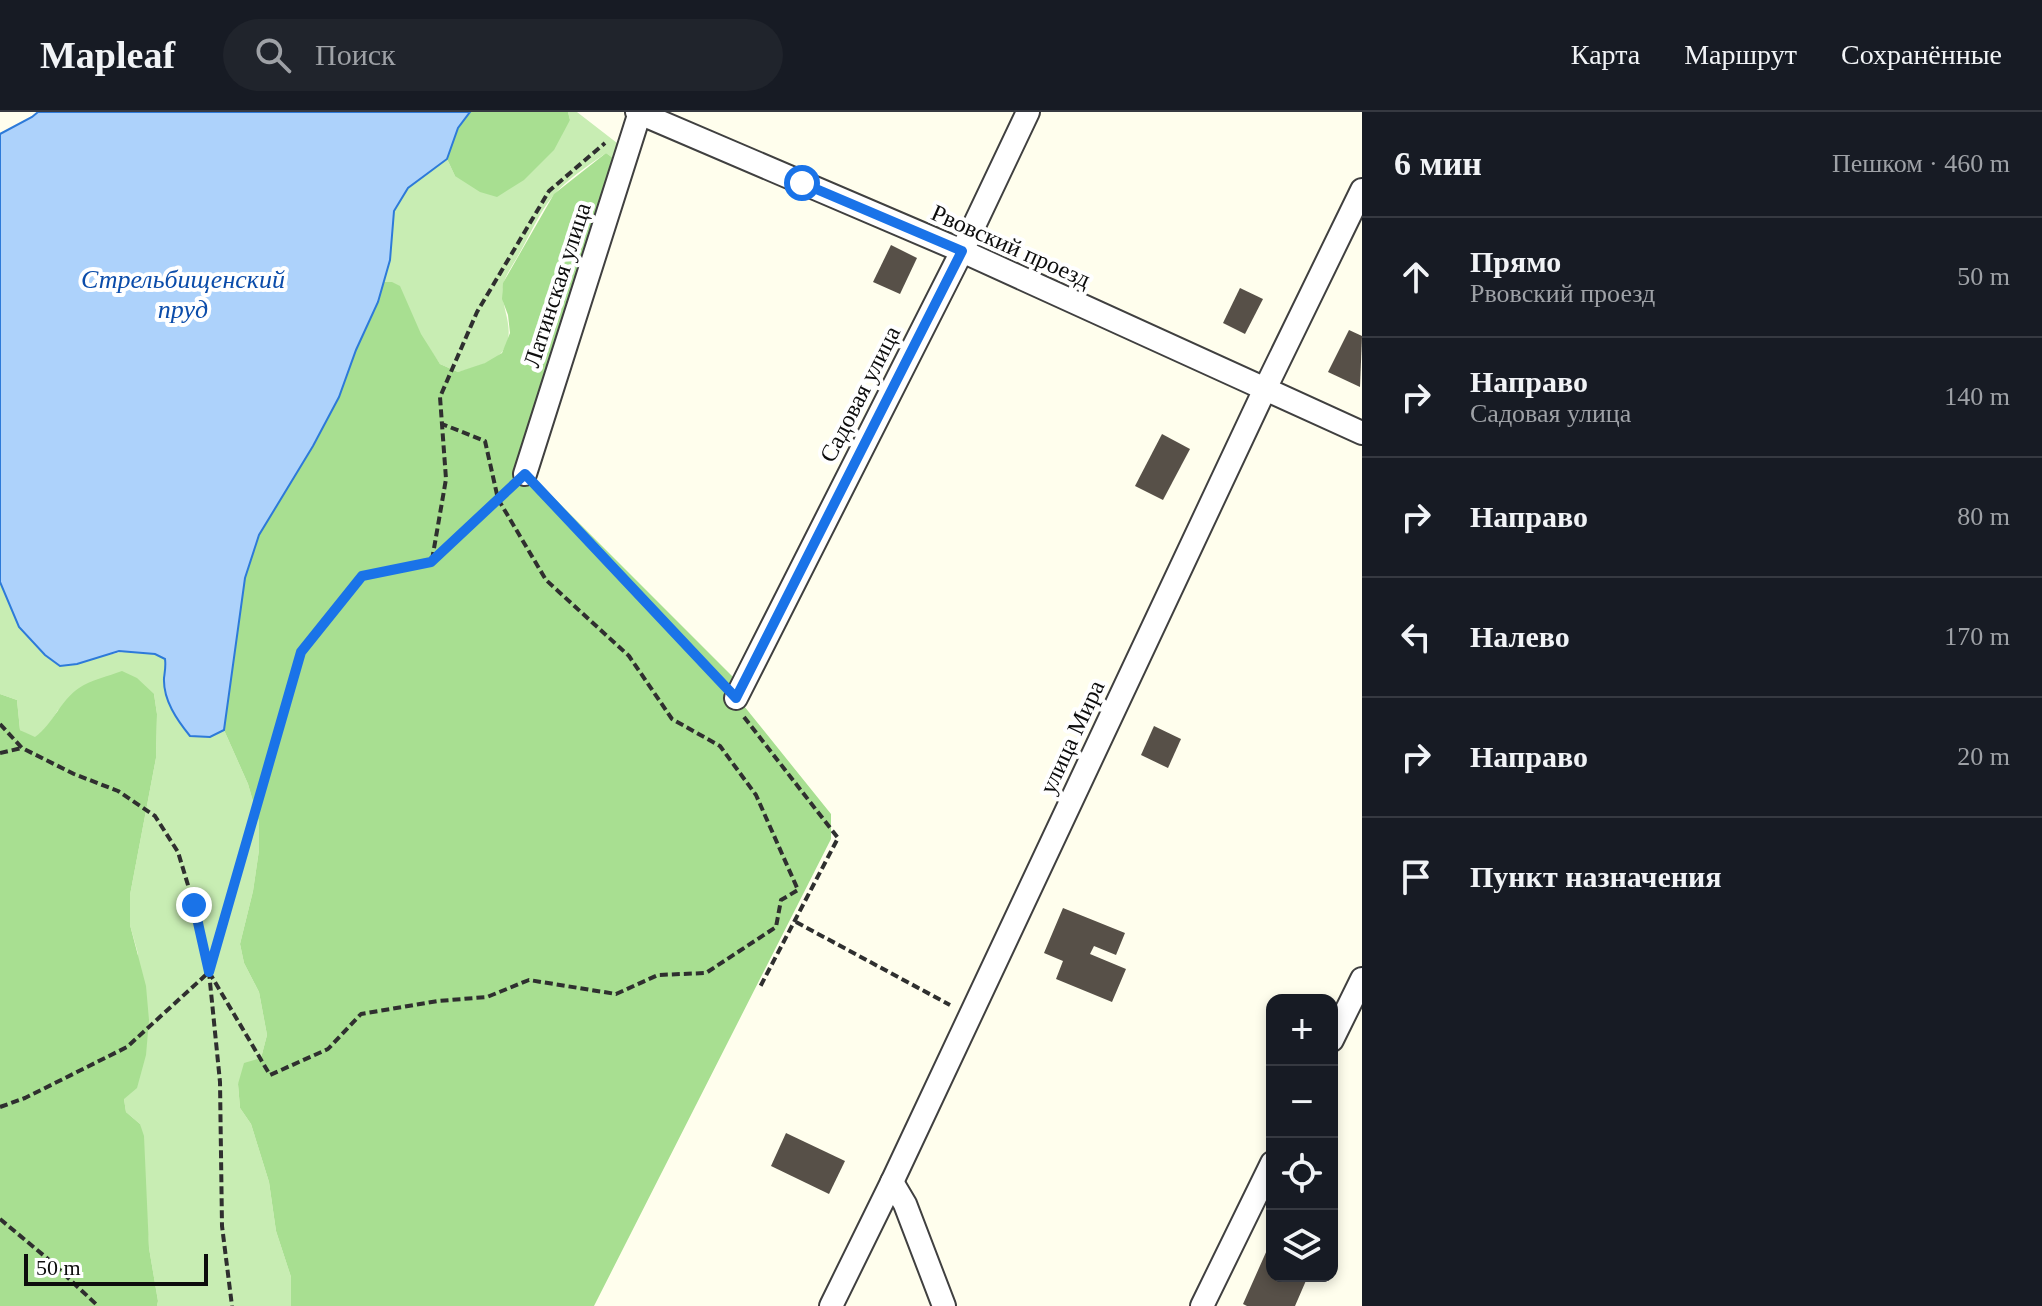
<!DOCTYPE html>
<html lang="ru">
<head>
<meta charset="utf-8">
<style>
	:root { --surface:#171b24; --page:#20242c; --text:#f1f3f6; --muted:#9ea1a6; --line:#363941 }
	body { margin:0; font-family:"Times New Roman",serif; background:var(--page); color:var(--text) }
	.controls { position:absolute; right:24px; bottom:24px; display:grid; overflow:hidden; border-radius:16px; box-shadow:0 4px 12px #0003 }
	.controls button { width:72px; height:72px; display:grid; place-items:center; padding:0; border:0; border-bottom:2px solid var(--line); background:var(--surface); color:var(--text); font:40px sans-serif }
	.scale { position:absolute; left:24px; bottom:20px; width:184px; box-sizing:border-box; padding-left:8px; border:4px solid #0d0d0d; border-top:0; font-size:22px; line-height:28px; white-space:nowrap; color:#0d0d0d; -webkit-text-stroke:6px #fff; paint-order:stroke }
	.stop { position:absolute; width:24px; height:24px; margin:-18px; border:6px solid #1a73e8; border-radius:50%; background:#fff }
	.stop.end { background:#1a73e8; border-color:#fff; box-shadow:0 2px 8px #0008 }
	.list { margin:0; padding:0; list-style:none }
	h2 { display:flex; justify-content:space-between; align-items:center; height:104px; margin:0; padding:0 32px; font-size:34px }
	h2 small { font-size:26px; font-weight:400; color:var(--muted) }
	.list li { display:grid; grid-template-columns:52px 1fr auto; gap:24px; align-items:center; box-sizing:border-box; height:120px; padding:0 32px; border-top:2px solid var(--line) }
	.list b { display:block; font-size:30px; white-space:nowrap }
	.list p { margin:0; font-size:26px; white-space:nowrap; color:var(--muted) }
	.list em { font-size:26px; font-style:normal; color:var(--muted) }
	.icon { flex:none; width:44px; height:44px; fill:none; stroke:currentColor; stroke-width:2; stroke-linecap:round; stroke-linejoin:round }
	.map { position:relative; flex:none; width:1362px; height:1194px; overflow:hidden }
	header { display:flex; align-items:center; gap:48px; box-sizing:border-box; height:112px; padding:0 40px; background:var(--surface); border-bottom:2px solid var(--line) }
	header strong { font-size:38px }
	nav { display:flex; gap:44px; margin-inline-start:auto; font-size:28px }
	.search { width:560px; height:72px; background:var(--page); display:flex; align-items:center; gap:20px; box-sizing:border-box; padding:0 28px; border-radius:44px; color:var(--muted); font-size:30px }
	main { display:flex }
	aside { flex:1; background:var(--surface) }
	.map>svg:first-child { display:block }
	.green { fill:#c8edb3 }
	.forest { fill:#a8df91 }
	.water { fill:#add2fb; stroke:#2d7ad9; stroke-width:2 }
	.building { fill:#575048 }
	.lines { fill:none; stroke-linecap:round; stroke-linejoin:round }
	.street-casing { stroke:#404040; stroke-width:26 }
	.path { stroke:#2f2f2f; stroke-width:4; stroke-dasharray:8 4; stroke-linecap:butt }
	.street { stroke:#fff; stroke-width:22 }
	.route { stroke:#1a73e8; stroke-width:10 }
	.labels { text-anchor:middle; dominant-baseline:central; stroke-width:8; stroke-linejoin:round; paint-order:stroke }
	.street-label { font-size:24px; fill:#0d0d0d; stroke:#fff }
	.water-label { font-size:26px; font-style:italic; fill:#0b4caa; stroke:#fff }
</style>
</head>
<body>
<header>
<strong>Mapleaf</strong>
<div class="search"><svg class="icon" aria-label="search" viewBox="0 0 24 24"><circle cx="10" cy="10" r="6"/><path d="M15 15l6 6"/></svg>Поиск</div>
<nav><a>Карта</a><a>Маршрут</a><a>Сохранённые</a></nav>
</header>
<main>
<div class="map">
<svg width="1362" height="1194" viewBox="0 0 1362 1194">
	<rect width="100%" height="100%" fill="#fffeed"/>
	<g class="green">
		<path d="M568,0H577L617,31L613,46L606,41C589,53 566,68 553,84C539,101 530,123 519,142C514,152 504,164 503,175C500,197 518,219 502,240C495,250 470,257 458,260L440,252L384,170L390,148L394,99L408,76L447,47L455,64L570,8Z"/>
		<path d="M0,470L19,515L77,552C106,543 136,532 165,547L166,556L164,569L210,625L224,618L248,672L259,710V738L253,779L240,832L244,851L259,880L267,923L261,946L238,972L240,996L251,1012L269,1070L276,1119L291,1165V1194H157L158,1189L149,1136L140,1012L126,1000L124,987L138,842L130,813V783L156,646L157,602L154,582L58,598L46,617L35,626L20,618L17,588L0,582Z"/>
	</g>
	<g class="forest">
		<path d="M470,0H568L570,8L554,38L524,68L497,85L480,80L455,64L447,47L458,16Z"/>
		<path d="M606,41L613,46L607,73L520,352L735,567L744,594L831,702V727L594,1194H291V1165L276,1119L269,1070L251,1012L240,996L238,972L244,951L261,946L267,923L259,880L244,851L240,832L253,779L259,738V710L248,672L224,618L245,466L259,423L313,334L339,285L356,238L378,190L384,170H392L400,174L421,222L440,252L458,260L485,251L502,241L510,221L508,203L502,187L503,171L554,82Z"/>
		<path d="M122,559L137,566L154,582L157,602L156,646L130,783V813L146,874L149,908L146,943L137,976L124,987L126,1000L140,1012L144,1024L149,1136L158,1189L157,1194H0V582L17,588L20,618L35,625C53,612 60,589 79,576C90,568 109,564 122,559Z"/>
	</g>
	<path class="water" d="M38,0H470L458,16L447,47L408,76L394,99L390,148L378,190L356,238L339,285L313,334L259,423L245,466L224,618L210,625L190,624C177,608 163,588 164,566C165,559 166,554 165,547L155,542L119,539L77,552L60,554L45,543L19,515L0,470V22L32,5Z"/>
	<g class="building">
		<path d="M891,133L917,146L900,182L873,170Z"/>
		<path d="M1240,176L1263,187L1245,222L1223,211Z"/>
		<path d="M1349,218L1362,224L1360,275L1328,260Z"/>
		<path d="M1162,322L1190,337L1163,388L1135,374Z"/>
		<path d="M1154,614L1181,627L1168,656L1141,643Z"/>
		<path d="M1063,796L1125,821L1116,843L1094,834L1090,842L1126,857L1112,890L1056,867L1063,849L1044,841Z"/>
		<path d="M786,1021L845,1049L829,1082L771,1054Z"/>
		<path d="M1267,1138L1272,1140V1164H1308L1295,1194H1247L1243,1192Z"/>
	</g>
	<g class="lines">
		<g class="street-casing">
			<g id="street">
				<path d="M637,0L962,139L1362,321"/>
				<path d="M525,362L640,0"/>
				<path d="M736,586L962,139L1028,0"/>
				<path d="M1332,928L1362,867"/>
				<path d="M892,1070L905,1092L944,1194"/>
				<path d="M831,1194L892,1070L1265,277L1362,78"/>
				<path d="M1202,1194L1272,1051"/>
			</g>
		</g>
		<g class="path">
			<path d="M539,377L719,569"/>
			<path d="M432,448L446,367L440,285L477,200L549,79L605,31"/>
			<path d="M744,605L838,726L760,875"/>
			<path d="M0,612L22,636L74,662L118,679L155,704L178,740L194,793L209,860L220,970L222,1114L232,1194"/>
			<path d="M0,641L22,636"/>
			<path d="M796,810L950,893"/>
			<path d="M209,860L270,963L328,937L361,902L438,889L487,885L529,868L616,882L658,863L706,861L776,815L781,788L798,778L756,683L720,634L672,607L629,544L546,468L498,387L485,329L442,312"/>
			<path d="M0,995L25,986L127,935L209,860L301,540L362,464L431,450L510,376"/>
			<path d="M0,1107L48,1147L98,1194"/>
		</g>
		<use href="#street" class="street"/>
	</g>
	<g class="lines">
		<path class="route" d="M194,793L209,860L301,540L362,464L431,450L525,362L736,586L962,139L802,71"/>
	</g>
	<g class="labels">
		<g class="street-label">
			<text transform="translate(1011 134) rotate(24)">Рвовский проезд</text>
			<text transform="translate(557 173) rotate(-72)">Латинская улица</text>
			<text transform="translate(860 282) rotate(-63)">Садовая улица</text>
			<text transform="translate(1072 625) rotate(-65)">улица Мира</text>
		</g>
		<g class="water-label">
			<text x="183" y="167">Стрельбищенский<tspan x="183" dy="30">пруд</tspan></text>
		</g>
	</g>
</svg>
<div class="controls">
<button>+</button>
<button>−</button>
<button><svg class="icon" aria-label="locate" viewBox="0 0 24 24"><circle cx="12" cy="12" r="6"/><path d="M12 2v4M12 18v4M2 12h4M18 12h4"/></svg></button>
<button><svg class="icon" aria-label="layers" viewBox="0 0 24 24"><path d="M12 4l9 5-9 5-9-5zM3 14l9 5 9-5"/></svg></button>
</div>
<div class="scale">50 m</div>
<div class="stop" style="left:802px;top:71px"></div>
<div class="stop end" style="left:194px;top:793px"></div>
</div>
<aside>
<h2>6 мин<small>Пешком · 460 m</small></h2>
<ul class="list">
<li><svg class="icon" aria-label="ahead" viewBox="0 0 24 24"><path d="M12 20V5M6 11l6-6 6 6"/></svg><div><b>Прямо</b><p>Рвовский проезд</p></div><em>50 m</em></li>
<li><svg class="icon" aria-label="right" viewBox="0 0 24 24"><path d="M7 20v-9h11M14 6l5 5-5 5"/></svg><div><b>Направо</b><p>Садовая улица</p></div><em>140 m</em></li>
<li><svg class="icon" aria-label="right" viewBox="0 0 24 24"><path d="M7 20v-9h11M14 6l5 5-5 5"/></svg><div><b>Направо</b></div><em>80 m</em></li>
<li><svg class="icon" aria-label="left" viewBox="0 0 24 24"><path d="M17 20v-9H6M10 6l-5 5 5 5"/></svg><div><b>Налево</b></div><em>170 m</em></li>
<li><svg class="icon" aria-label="right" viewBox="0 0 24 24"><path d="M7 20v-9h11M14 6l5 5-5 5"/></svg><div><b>Направо</b></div><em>20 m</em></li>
<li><svg class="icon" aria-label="arrive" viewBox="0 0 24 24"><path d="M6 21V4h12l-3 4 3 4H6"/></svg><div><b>Пункт назначения</b></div></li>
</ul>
</aside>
</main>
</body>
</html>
